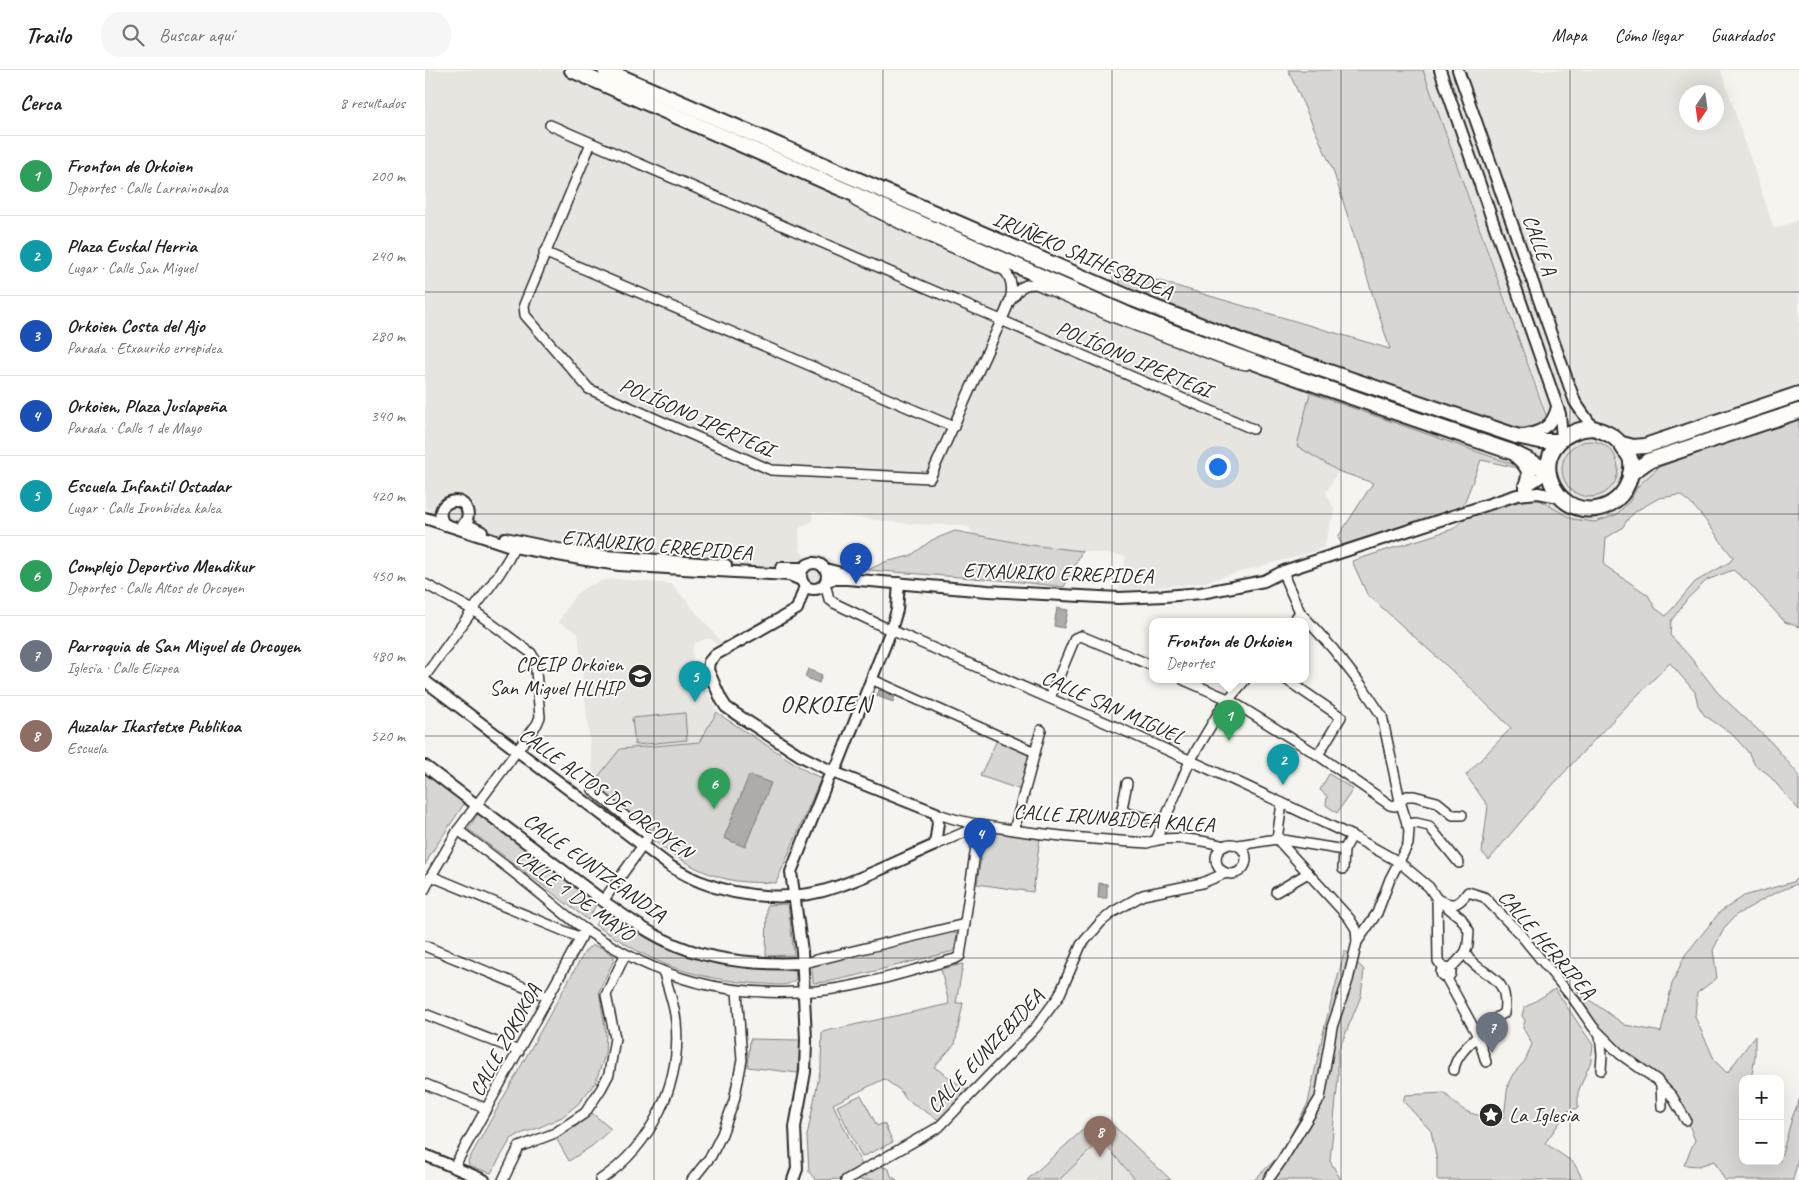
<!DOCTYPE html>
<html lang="es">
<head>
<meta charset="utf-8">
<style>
	:root { --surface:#fff; --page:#f6f6f6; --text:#222; --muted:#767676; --line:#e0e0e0; --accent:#2b2b2b }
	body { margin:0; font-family:Caveat,sans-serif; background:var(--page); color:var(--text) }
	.controls { position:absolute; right:15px; bottom:15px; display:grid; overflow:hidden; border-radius:10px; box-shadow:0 5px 20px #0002 }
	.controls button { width:45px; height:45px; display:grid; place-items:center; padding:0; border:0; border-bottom:1px solid var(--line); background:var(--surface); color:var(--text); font:25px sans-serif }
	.compass { position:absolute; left:1254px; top:15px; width:45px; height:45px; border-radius:50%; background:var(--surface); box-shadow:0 5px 20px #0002; rotate:193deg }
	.you { position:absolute; left:792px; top:396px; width:18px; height:18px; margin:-12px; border:4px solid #fff; border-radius:50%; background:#1a73e8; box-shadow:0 0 0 8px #1a73e833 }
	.badge { display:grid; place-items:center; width:32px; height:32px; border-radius:50%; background:var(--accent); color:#fff; font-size:16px; font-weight:700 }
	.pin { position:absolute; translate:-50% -41px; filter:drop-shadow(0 1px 2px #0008) }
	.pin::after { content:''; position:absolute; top:26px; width:18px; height:15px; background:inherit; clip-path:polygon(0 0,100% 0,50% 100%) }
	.popup { position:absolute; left:724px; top:548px; width:160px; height:65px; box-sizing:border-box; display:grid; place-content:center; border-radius:10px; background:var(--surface); filter:drop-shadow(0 1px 4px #0005); font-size:16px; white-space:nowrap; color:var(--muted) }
	.popup b { font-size:19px; color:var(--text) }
	.popup::after { content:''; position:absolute; left:50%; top:100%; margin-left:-10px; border:10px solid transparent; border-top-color:var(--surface) }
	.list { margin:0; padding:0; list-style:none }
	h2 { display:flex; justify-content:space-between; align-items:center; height:65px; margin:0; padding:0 20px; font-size:21px }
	h2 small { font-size:16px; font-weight:400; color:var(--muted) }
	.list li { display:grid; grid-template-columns:32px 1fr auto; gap:15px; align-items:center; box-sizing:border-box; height:80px; padding:0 20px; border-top:1px solid var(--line) }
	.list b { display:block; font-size:19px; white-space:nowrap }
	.list p { margin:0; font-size:16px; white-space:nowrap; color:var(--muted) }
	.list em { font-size:16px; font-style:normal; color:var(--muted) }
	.icon { flex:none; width:28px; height:28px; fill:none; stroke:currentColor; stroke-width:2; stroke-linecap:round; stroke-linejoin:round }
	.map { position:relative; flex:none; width:1374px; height:1110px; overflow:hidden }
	header { display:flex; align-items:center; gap:30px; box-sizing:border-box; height:70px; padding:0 25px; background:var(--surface); border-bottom:1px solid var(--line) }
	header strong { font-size:24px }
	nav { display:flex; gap:28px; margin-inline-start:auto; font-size:18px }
	.search { width:350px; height:45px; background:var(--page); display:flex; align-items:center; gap:12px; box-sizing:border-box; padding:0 18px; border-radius:20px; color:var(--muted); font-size:19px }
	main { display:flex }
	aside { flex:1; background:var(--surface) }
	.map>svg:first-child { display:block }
	.built { fill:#e6e5e0; fill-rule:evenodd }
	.green { fill:#d7d6d2; stroke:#81807e; fill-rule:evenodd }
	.water { fill:#adaca9; stroke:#797877 }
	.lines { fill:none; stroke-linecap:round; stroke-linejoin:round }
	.minor-casing { stroke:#2b2b2b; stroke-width:12 }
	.tertiary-casing { stroke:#2b2b2b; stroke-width:14 }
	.trunk-casing { stroke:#2b2b2b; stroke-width:18 }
	.minor { stroke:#fdfcf7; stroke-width:9 }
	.tertiary { stroke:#fdfcf7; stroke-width:10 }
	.trunk { stroke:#fdfcf7; stroke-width:14 }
	.grid { fill:none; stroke:#2b2b2b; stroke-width:1; stroke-opacity:0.55 }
	.labels { text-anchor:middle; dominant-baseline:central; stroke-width:4; stroke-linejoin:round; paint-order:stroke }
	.street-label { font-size:21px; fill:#2b2b2b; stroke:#fdfcf7 }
	.poi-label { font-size:21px; fill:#2b2b2b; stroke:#fdfcf7; text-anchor:end }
	.quarter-label { font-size:24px; letter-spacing:1px; fill:#2b2b2b; stroke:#fdfcf7 }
</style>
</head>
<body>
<header>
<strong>Trailo</strong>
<div class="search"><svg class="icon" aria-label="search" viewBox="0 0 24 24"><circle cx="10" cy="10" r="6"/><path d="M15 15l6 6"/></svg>Buscar aquí</div>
<nav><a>Mapa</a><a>Cómo llegar</a><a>Guardados</a></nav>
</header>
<main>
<aside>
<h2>Cerca<small>8 resultados</small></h2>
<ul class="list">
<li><span class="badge" style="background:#2e9e5b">1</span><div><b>Fronton de Orkoien</b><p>Deportes · Calle Larrainondoa</p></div><em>200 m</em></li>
<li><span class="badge" style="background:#0f9aa8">2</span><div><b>Plaza Euskal Herria</b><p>Lugar · Calle San Miguel</p></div><em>240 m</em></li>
<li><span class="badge" style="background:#1a4fb4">3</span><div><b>Orkoien Costa del Ajo</b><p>Parada · Etxauriko errepidea</p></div><em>280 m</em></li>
<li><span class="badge" style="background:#1a4fb4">4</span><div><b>Orkoien, Plaza Juslapeña</b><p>Parada · Calle 1 de Mayo</p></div><em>340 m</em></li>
<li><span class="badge" style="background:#0f9aa8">5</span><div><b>Escuela Infantil Ostadar</b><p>Lugar · Calle Irunbidea kalea</p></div><em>420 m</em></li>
<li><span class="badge" style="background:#2e9e5b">6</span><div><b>Complejo Deportivo Mendikur</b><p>Deportes · Calle Altos de Orcoyen</p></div><em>450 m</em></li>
<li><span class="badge" style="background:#6b7280">7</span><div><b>Parroquia de San Miguel de Orcoyen</b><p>Iglesia · Calle Elizpea</p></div><em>480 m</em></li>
<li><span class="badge" style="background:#8d6e63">8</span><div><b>Auzalar Ikastetxe Publikoa</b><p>Escuela</p></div><em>520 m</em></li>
</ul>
</aside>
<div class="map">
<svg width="1374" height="1110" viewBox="0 0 1374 1110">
	<rect width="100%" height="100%" fill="#f5f4ef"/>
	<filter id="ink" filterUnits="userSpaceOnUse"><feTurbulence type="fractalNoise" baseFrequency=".02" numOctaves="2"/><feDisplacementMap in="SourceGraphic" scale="10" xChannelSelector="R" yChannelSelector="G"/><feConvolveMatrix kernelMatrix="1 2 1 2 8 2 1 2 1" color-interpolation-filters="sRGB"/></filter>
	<g filter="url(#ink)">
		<g class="built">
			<path d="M0,0H201L698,217L893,292L1089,359L1111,356L1122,348L1116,325L998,0H1296L1349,159L1374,150V347L1277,381L1214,416L1204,432L1191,445L1170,452L1147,449L1125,435L1104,429L1088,432L1098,399L885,323L872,375L913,401L901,423L910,439L899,477L884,483L775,513L694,521L701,486L605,475L548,464L544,457L530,455L485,454L387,442L388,451L374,458L375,480L381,487L392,484L402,487L415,495L408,509L392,516L383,515L376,510L138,480L36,457L12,446L0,437ZM1262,22H1292V52H1262Z"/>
			<path d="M190,509L247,514L299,575L292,574L285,569H280L269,574L267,580L269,601L276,611L292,641L274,672L195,679L169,712L153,563L133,552L151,524L159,518L179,510Z"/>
			<path d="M676,1070L711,1110H634Z"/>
		</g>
		<g class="green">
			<path d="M863,0H998L1122,348L1111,356L1089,359L893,292L698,217L683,196L965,279L908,100Z"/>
			<path d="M885,323L1093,396L1098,399L1056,390L1038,436L917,475L913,467L948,413L913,401L872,376Z"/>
			<path d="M1374,347V557L1360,552L1323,512L1308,500L1282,510L1262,529L1246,551L1245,565L1265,587L1293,623L1346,672L1374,705V740L1342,703L1330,695L1323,682L1307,664L1279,645L1273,635L1270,622L1245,593C1181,655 1120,721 1064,790L1057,782L1063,736L1041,705L1086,658L1035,608L942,524L927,491L1028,459L1041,447L1058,441L1104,429L1115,430L1147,449L1170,452L1191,445L1204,432L1213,416L1234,397ZM1255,425C1278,441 1290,466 1308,487L1305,492L1270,512L1241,546L1230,538L1223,525L1179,495L1181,468L1197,458L1203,449L1211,441L1234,428Z"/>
			<circle cx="1165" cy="399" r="28"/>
			<path d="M530,461L605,475L657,481L639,517L586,511L443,500L460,492L485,486L507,470Z"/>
			<path d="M292,642L298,647L383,702L396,708L351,813C338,812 324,813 312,811C280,806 254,790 229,771L237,761L231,755L227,760H223L175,723L177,720L169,712L195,679L274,672Z"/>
			<path d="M260,643L262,670L210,675L207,648Z"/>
			<path d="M572,670L603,684L604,688L596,720L555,706Z"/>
			<path d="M0,696L43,728L7,782L0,795Z"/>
			<path d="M904,704L928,719L912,743L901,735L902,726L895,720Z"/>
			<path d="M53,744L172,833L163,850L43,759Z"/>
			<path d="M560,759L615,767L608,822L552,814Z"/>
			<path d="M1374,806V813L1348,824L1311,845L1300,857L1288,880L1292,908L1272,923L1270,947L1290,991L1302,1003L1330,966V987L1326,1009H1318V1091H1355V1085L1357,1084L1367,1048L1374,1030V1085L1368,1110H1300L1289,1091L1274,1096L1259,1095L1270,1070C1263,1054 1260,1037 1250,1023C1238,1006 1217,999 1201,985C1180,967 1165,946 1152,921L1200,955L1236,962L1247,914L1260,885L1295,842L1319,826L1368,812Z"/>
			<path d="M363,834L369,885L341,886L342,835Z"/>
			<path d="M180,840L223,866L247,878L370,898L371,909C363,918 350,914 338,914C305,912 268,906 237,893C214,883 192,869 170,855Z"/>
			<path d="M525,862L532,864L529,881L434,905L402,912L388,913L387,897Z"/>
			<path d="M167,876C175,875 182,881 189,886V890L174,921L181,963L180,985L170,1013L153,1034L137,1047L113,1058L95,1064L86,1069L66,1103L44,1096L43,1091L159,883L163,878Z"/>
			<path d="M920,880L939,900L936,926L913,982V1009L905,1091L916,1110H829L855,1085L883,1033L899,959Z"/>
			<path d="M538,894L531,933H538L530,974L509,997L542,1020L514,1050L481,1029L475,1020L459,1009L408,1034L437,1095L417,1109L391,1110L384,1102L382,1066L396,996L397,962L524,934L516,899Z"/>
			<path d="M1130,919L1168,975L1166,991L1153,1022V1038L1143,1041L1120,1073L1149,1093L1158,1110H1012V1090L1006,1061L978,1031L980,1025L1020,1023C1040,1046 1050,1046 1079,1047L1083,1014L1088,1004L1100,991L1107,974L1098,958L1100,950L1097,946L1099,938Z"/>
			<path d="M325,969L375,970L373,1003L323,997Z"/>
			<path d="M436,1025L452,1056L459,1053L468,1072L437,1087L412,1036Z"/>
			<path d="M167,1043L186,1059L167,1076L144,1091L131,1068L149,1058Z"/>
			<path d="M671,1048L690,1057L746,1110H711L676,1070L634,1110H602Z"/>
			<path d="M449,1094L464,1099L466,1106L472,1110H421Z"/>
		</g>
		<g class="water">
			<path d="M632,538L643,540L639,558L629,556Z"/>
			<path d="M383,599L397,605L394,613L380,607Z"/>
			<path d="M454,620L470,626L468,632L452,626Z"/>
			<path d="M324,705L346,713L320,777L299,768Z"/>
			<path d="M674,813L682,814V828H673Z"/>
		</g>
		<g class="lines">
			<g class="minor-casing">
				<g id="minor">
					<path d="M125,55L828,359"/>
					<path d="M166,73L99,235L100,245L164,319L346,400L505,408L576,251C584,235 593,217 580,201L483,158L431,132"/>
					<path d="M119,182L529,357"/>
					<path d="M585,231C595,220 594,214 611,214L690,248L803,291L821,295"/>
					<path d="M400,513L404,529L409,533L459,557L698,660L808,710L927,766L974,792L1004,817L1012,829L1036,848L1044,861L1043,875L1040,883C1054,908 1086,902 1079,943L1065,952L1053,966L1061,992"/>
					<path d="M0,514L48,540L106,583L110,590L115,647L112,654L33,760L6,806L0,819"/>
					<path d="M868,552L875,542"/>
					<path d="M0,606L74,504L84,488L89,477"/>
					<path d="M446,609L610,682"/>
					<path d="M759,610L803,629L893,685L965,735L970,736L982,726H989L1012,732L1028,745H1037"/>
					<path d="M862,610L916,647L893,685"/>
					<path d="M625,628L650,568L656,566L728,596"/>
					<path d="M702,713L697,739L702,743L740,752"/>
					<path d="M168,720L223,765L221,771L178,831"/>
					<path d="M857,733L852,769L919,780L927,766"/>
					<path d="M511,743C537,753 562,756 589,760C633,767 678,770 722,773C746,764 776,770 800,776"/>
					<path d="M982,754L991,753L1004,756L1034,793"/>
					<path d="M33,760C58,779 84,798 108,818C126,832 143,848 161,860C235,910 301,928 390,921C435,918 486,900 530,889L535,886L554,756"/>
					<path d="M589,760L616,660"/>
					<path d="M731,770L765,691L797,637L820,610"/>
					<circle cx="806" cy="789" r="15"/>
					<path d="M510,775L554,756"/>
					<path d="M813,775L852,769L924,848L931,859L932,872"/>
					<path d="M918,799L919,780"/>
					<path d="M6,806L156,868"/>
					<path d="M851,822L883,803"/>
					<path d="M0,876L123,927"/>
					<path d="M378,893L540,854"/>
					<circle cx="1021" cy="902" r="5"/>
					<path d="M1018,898L1013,891L1012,829C1028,837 1033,836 1043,822L1059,827L1095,864L1150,931L1168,957L1195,984L1232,1010L1236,1015L1237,1037"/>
					<path d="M1025,899L1040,883"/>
					<path d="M1021,907L1053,966C1043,975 1030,987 1029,1000"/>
					<path d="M0,944L94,981"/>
					<path d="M1175,965L1177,985L1176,1000"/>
					<path d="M0,1014L62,1039"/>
					<path d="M1236,1015L1247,1026L1261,1050"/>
					<path d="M29,1097L160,860"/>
					<path d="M78,1110L94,1077L130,1063L160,1043L176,1019L184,1004L190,968L181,925L200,885"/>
					<path d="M175,1110C226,1076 257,1014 251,952C250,936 243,919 239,903"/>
					<path d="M267,1110L286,1086L297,1064L309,1031L317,990L312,921"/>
					<path d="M421,1110L514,1057L611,957L634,926L656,875L676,852L688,842L718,825L777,813L801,803"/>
					<path d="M843,1110L857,1090L895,1028L907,957L923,910L932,872L952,843L965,809L983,774L984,760L975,731L957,646L937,616L908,579L875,542L861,511L859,501"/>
				</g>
			</g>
			<g class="tertiary-casing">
				<g id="tertiary">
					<path d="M1015,0L1135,344L1137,368"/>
					<path d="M1033,0L1150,332L1168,358"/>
					<path d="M1095,366C1115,362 1127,358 1132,337"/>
					<path d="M1099,418L1123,402"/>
					<path d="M0,448L89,477L161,490L194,495L258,499L364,505L376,510"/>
					<path d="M42,451L45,456L57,462"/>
					<path d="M20,455C4,435 36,421 42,440C44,446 42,451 38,455"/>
					<path d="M80,468L138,480L180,486L301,495"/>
					<circle cx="389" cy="506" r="13"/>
					<path d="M356,498H378"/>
					<path d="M400,499L420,504"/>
					<path d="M402,511L408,509H422L563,521L694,528L740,526L776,523L839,511L859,501L1092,425L1113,423L1134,427"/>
					<path d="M0,611L245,796C255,802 265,808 276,812C315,828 370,832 411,817C445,806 477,789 510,775L513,753L511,743L408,702L376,686L311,644L301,637L296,629L283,600L284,592L290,585L372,539L380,516"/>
					<path d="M0,696L185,836C204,849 222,862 242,871C283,891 333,895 378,893"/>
					<path d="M0,1085L59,1110"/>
					<path d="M368,1110L372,1099L370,1057L380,1002L381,970L377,881L366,802L403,709L413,694L466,560L472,540L474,513"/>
				</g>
			</g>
			<g class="trunk-casing">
				<g id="trunk">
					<path d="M147,0L704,245C830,295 958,338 1087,382L1109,393L1123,402"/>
					<path d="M180,0L710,230L834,278L1091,366L1115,371H1134"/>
					<path d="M1168,358C1182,362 1192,367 1199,379C1201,382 1204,385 1205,388C1207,392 1206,396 1206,400C1203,441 1150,455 1129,418C1112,386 1136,359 1168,358Z"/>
					<path d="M1197,374L1208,377L1220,376L1374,324"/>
					<path d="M1093,387C1104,397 1107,403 1101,416"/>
					<path d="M1205,404L1223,391L1374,341"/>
				</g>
			</g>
			<use href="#minor" class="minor"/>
			<use href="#tertiary" class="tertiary"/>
			<use href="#trunk" class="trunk"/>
		</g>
	</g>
	<path class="grid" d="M229,0V1110M458,0V1110M687,0V1110M916,0V1110M1145,0V1110M0,222H1374M0,444H1374M0,666H1374M0,888H1374"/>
	<defs>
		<g id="school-disc" transform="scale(1.25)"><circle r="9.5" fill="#2b2b2b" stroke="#fdfcf7"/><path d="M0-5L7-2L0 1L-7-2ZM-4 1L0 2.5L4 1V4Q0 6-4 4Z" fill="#fff"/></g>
		<g id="sight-disc" transform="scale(1.25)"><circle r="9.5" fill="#2b2b2b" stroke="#fdfcf7"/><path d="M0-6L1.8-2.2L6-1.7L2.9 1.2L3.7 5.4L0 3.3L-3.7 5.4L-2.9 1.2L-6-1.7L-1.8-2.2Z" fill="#fff"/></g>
	</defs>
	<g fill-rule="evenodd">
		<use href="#school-disc" x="215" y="606"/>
		<use href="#sight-disc" x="1066" y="1045"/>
	</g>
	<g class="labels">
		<g class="street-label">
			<text transform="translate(1115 175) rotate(70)">CALLE A</text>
			<text transform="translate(658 185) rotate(23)">IRUÑEKO SAIHESBIDEA</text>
			<text transform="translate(709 289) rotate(23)">POLÍGONO IPERTEGI</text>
			<text transform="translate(272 347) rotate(24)">POLÍGONO IPERTEGI</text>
			<text transform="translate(232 475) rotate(5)">ETXAURIKO ERREPIDEA</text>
			<text transform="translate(633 503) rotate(2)">ETXAURIKO ERREPIDEA</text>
			<text transform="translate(688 637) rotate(24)">CALLE SAN MIGUEL</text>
			<text transform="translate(181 723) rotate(36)">CALLE ALTOS DE ORCOYEN</text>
			<text transform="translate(689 748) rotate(4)">CALLE IRUNBIDEA KALEA</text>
			<text transform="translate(170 797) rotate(36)">CALLE EUNTZEANDIA</text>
			<text transform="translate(150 825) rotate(36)">CALLE 1 DE MAYO</text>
			<text transform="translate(1122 874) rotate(49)">CALLE HERRIPEA</text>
			<text transform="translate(80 970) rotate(-61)">CALLE ZOKOKOA</text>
			<text transform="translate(560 981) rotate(-47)">CALLE EUNZEBIDEA</text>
		</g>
		<g class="poi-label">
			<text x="198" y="594">CPEIP Orkoien<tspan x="198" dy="24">San Miguel HLHIP</tspan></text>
			<text x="1084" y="1045" text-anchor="start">La Iglesia</text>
		</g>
		<g class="quarter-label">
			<text x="401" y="634">ORKOIEN</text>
		</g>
	</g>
</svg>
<div class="controls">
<button>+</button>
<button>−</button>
</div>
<svg class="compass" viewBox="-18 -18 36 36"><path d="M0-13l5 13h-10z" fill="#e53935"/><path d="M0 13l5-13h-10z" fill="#767676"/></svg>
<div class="you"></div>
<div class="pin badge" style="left:804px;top:671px;background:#2e9e5b">1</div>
<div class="popup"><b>Fronton de Orkoien</b>Deportes</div>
<div class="pin badge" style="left:858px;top:715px;background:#0f9aa8">2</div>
<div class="pin badge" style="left:431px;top:514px;background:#1a4fb4">3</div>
<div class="pin badge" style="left:555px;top:789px;background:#1a4fb4">4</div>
<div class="pin badge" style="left:270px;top:632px;background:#0f9aa8">5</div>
<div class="pin badge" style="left:289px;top:739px;background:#2e9e5b">6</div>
<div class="pin badge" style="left:1067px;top:983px;background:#6b7280">7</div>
<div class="pin badge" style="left:675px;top:1087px;background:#8d6e63">8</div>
</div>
</main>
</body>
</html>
